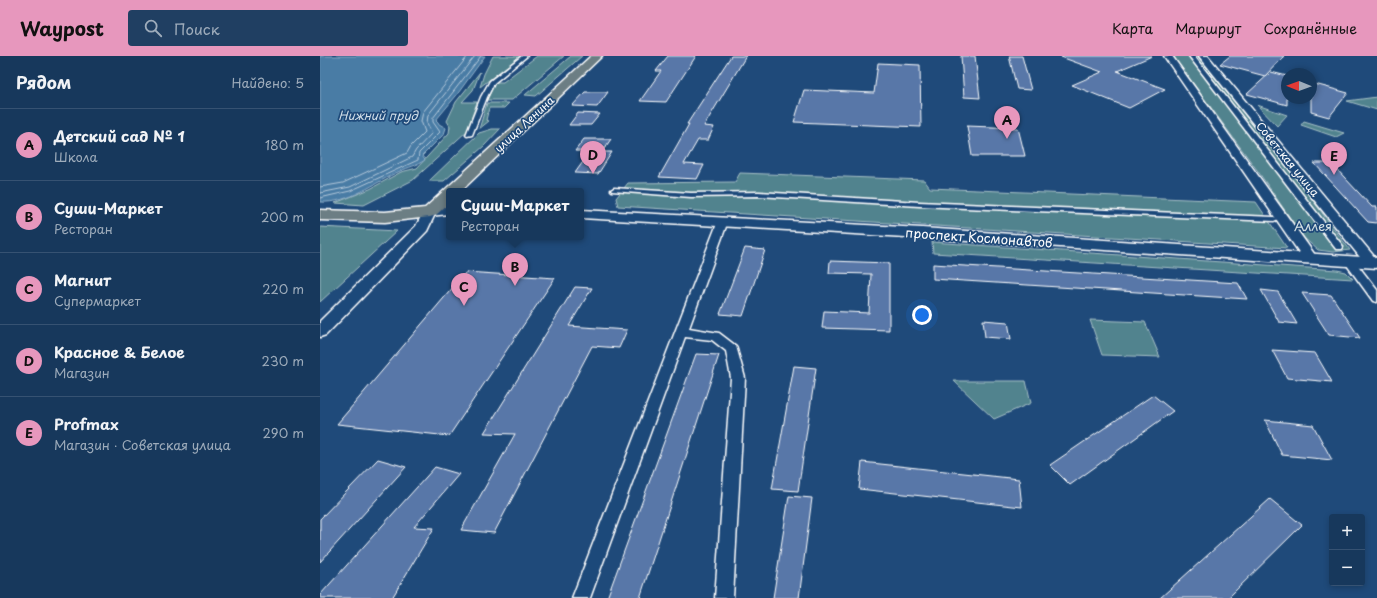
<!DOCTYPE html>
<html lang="ru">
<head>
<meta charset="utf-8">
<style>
	:root { --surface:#17385c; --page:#203f62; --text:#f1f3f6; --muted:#9eacbb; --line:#365272; --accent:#e797bd }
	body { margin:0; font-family:"Playpen Sans",sans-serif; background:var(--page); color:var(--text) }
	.controls { position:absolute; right:12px; bottom:12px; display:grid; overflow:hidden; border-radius:4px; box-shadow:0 2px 6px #0003 }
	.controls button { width:36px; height:36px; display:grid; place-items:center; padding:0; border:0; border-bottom:1px solid var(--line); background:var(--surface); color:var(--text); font:20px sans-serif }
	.compass { position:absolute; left:961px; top:12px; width:36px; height:36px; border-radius:50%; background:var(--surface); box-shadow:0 2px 6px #0003; rotate:271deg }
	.you { position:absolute; left:602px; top:259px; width:14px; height:14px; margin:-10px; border:3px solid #fff; border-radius:50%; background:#1a73e8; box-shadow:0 0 0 6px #1a73e833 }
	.badge { display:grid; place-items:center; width:26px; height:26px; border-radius:50%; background:var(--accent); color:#111; font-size:13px; font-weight:700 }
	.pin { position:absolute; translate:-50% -33px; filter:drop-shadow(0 1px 2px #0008) }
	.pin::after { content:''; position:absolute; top:21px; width:14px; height:12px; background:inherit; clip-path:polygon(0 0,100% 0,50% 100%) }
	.popup { position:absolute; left:126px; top:132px; width:138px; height:52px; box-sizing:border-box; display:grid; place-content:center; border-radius:4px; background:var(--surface); filter:drop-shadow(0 1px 3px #0005); font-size:13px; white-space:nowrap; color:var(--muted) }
	.popup b { font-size:15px; color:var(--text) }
	.popup::after { content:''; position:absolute; left:50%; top:100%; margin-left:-8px; border:8px solid transparent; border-top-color:var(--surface) }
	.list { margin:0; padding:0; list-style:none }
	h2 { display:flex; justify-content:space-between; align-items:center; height:52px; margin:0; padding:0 16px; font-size:17px }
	h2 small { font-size:13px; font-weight:400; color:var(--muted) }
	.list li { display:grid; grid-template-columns:26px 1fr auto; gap:12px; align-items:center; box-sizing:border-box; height:72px; padding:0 16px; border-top:1px solid var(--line) }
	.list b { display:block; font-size:15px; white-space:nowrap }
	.list p { margin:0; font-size:13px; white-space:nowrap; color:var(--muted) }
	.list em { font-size:13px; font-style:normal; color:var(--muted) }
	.icon { flex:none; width:22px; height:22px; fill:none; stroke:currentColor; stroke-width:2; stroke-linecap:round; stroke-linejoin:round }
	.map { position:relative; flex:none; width:1057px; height:542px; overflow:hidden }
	header { display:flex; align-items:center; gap:24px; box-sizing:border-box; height:56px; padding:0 20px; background:var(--accent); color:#111 }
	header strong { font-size:19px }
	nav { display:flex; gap:22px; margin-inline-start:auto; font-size:14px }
	.search { width:280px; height:36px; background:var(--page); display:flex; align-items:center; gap:10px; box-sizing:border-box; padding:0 14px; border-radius:4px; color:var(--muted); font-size:15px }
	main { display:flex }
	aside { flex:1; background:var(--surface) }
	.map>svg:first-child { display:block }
	.green { fill:#51838e; stroke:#a8c1c6 }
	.water { fill:#487ba5; stroke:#91b0c9 }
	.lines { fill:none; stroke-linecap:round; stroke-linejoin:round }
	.shore { stroke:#b6cadb; stroke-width:1 }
	.building { fill:#5977a8; stroke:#fff }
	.pedestrian-casing { stroke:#fff; stroke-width:3 }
	.minor-casing { stroke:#fff; stroke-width:3 }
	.tertiary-casing { stroke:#fff; stroke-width:3 }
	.secondary-casing { stroke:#fff; stroke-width:3 }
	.primary-casing { stroke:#fff; stroke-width:3 }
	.pedestrian { fill:#1f4a7a; fill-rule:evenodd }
	.minor { fill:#1f4a7a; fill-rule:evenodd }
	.tertiary { fill:#1f4a7a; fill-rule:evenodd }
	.secondary { fill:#1f4a7a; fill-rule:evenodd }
	.primary { fill:#6c7e84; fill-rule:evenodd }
	.labels { text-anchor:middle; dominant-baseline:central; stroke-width:3.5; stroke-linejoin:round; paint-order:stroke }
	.far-street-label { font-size:11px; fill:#fff; stroke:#1f4a7a }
	.far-water-label { font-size:12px; font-style:italic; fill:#d1dee8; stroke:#1f4a7a }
	.park-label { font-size:13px; fill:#d4e0e3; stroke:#1f4a7a }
	.street-label { font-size:13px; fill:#fff; stroke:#1f4a7a }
</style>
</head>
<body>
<header>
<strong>Waypost</strong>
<div class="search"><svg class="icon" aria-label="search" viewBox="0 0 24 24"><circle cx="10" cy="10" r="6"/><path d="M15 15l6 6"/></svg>Поиск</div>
<nav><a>Карта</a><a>Маршрут</a><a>Сохранённые</a></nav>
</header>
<main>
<aside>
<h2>Рядом<small>Найдено: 5</small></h2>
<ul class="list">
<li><span class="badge">A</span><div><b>Детский сад № 1</b><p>Школа</p></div><em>180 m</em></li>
<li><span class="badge">B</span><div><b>Суши-Маркет</b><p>Ресторан</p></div><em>200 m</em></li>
<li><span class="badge">C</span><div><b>Магнит</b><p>Супермаркет</p></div><em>220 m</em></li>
<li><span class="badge">D</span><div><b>Красное &amp; Белое</b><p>Магазин</p></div><em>230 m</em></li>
<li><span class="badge">E</span><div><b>Profmax</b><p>Магазин · Советская улица</p></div><em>290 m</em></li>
</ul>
</aside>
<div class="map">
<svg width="1057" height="542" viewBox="0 0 1057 542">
	<rect width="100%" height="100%" fill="#1f4a7a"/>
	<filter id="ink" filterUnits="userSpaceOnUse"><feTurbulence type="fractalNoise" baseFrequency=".025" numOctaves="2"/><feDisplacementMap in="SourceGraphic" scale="8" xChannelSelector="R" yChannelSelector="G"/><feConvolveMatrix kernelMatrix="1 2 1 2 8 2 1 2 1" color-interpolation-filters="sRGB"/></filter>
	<g filter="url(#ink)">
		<g class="green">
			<path d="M173,0H200L160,31L164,18Z"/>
			<path d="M217,0H244L192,44H167L175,26H183Z"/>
			<path d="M251,0H262L216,40L205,39Z"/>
			<path d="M853,0H877L972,117L1030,194L1013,196L998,194L984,182L937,114Z"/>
			<path d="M160,16L153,34L142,46H157L147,75L93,124L44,149L15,147L50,133L81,116L97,112L129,77L130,70L127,65L136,46Z"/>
			<path d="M1057,41V54L1027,45Z"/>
			<path d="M167,47H189L184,52H169L166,64L169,65L159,73Z"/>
			<path d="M937,49L967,59L957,70Z"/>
			<path d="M984,65L1024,77L1016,81L981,69Z"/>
			<path d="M172,73H180L164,90L124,125H109L159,77Z"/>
			<path d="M420,117L604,124L610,132L936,146L967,192L298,150L296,142L308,127L415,126Z"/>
			<path d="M0,171L77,175L0,246Z"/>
			<path d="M612,186L1017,214L1026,216L1033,223L613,197Z"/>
			<path d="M770,264L825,266L840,301L782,299Z"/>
			<path d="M634,325H706L711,347L674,363Z"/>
		</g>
		<path class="water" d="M0,0H165L136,40L116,64L118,66L119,68L126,72L124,78L102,100L105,104C96,110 89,111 80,115C55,126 29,148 0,146Z"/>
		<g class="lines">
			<g class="shore">
				<path d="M0,131L23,127L87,97L91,90L105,76L101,65L103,56L148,0"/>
				<path d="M0,137L30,131L92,101L96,94L112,77L107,67L108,59L155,0"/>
				<path d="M0,142L30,135L98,104L99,97L120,76L113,66V62L161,0"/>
			</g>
		</g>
		<g class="building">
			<path d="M348,0H376L346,46L320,45L341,15H336Z"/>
			<path d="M411,0H426L384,70L394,71L388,84H378L364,108L384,109L377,123L339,121L369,68H367Z"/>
			<path d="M641,0H655L660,42L644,41Z"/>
			<path d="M689,0H702L711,34L697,33Z"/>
			<path d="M742,0H832L797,15L845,33L809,52L752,29L782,16L741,1Z"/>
			<path d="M910,0H964L945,20L900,8Z"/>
			<path d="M558,7L600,9L601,71L474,66L484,34L554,37Z"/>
			<path d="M951,16L967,20V49L927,38Z"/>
			<path d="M991,27L1028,37L1009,61L991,56Z"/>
			<path d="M265,36H288L277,51L252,50Z"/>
			<path d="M258,57L280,58L271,69H249Z"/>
			<path d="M647,70L698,72L705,100H652Z"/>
			<path d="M264,83H291L282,96L255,95Z"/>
			<path d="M270,96H292L278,118L255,117Z"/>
			<path d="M994,107H1011L1052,151H1057V167L1048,166Z"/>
			<path d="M425,192L445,194L423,260L400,258Z"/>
			<path d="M510,205L569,207V274L502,272L504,255L549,257L551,218L509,217Z"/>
			<path d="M613,208L918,227L927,243L613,223Z"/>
			<path d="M146,216L235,222L129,380L17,368Z"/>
			<path d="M255,231L272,232L249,270L307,274L299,292L272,290L174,477L141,474L195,378L164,377Z"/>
			<path d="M941,234L958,236L977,268L959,266Z"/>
			<path d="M982,237L1011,239L1040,282L1009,279Z"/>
			<path d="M663,264L688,266L691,283L665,281Z"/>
			<path d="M952,294L995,297L1012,326L967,322Z"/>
			<path d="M376,298L399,299L320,542H287Z"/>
			<path d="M474,310L496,312L478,435L452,433Z"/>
			<path d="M833,339L853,355L750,429L730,409Z"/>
			<path d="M945,364L993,369L1012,404L962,399Z"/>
			<path d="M58,403L86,411L0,506V463Z"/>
			<path d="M542,406L699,423L702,451L539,433Z"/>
			<path d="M115,411L139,418L94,471L114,472L72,542H0V539Z"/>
			<path d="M469,440L492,442L479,542H453Z"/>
			<path d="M950,443L982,469L908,542H840Z"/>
		</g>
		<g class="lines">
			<g class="pedestrian-casing">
				<g id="pedestrian">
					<path d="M202,0H207L174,27L167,41L152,79L147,80L146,79L161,41L170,25Z"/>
					<path d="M869,0H874L1022,189L1023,191L1022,193H1016Z"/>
					<path d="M294,132L371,137L439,136L599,146L954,161L958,163L954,165L599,150L439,140L371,141L292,135L291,134Z"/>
				</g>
			</g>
			<g class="minor-casing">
				<g id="minor">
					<path d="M403,162L408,165L369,272L399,277L416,290L425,322L413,542H395L411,322L406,295L392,284L365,281L270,542H252L398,165Z"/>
					<path d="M1029,202L1033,203L1057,234V246L1053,245L1024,205Z"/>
				</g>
			</g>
			<g class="tertiary-casing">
				<g id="tertiary">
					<path d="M844,0H852L995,199L997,202L995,205H985Z"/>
					<path d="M879,0H888L1057,204V210H1047Z"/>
					<path d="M110,152L116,156L107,175L6,279L0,281V265L96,170L105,153Z"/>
				</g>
			</g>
			<g class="secondary-casing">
				<g id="secondary">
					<path d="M129,150V158L110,160L105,159L103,156L105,153Z"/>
					<path d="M261,154L602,172L1057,202V212L602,182L261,162Z"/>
				</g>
			</g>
			<g class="primary-casing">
				<path id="primary" d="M271,0H282L141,135H129V147L116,159L110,161L65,166L0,164V154L65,156L105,152Z"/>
			</g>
			<use href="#pedestrian" class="pedestrian"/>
			<use href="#minor" class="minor"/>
			<use href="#tertiary" class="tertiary"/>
			<use href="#secondary" class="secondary"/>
			<use href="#primary" class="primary"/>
		</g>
	</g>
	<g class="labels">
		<g class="far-street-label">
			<text transform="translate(204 68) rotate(-43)">улица Ленина</text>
			<text transform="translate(968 103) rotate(51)">Советская улица</text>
		</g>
		<g class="far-water-label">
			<text x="58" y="59">Нижний пруд</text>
		</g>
		<g class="park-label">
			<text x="993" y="169">Аллея</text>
		</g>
		<g class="street-label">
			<text transform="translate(659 181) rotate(4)">проспект Космонавтов</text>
		</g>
	</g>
</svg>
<div class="controls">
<button>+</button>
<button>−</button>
</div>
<svg class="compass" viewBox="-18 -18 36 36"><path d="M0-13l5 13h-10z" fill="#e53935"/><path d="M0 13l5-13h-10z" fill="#9eacbb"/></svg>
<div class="you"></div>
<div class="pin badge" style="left:687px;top:83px">A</div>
<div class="pin badge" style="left:195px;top:230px">B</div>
<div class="popup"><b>Суши-Маркет</b>Ресторан</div>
<div class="pin badge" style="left:144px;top:250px">C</div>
<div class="pin badge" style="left:273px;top:118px">D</div>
<div class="pin badge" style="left:1014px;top:119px">E</div>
</div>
</main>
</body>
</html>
